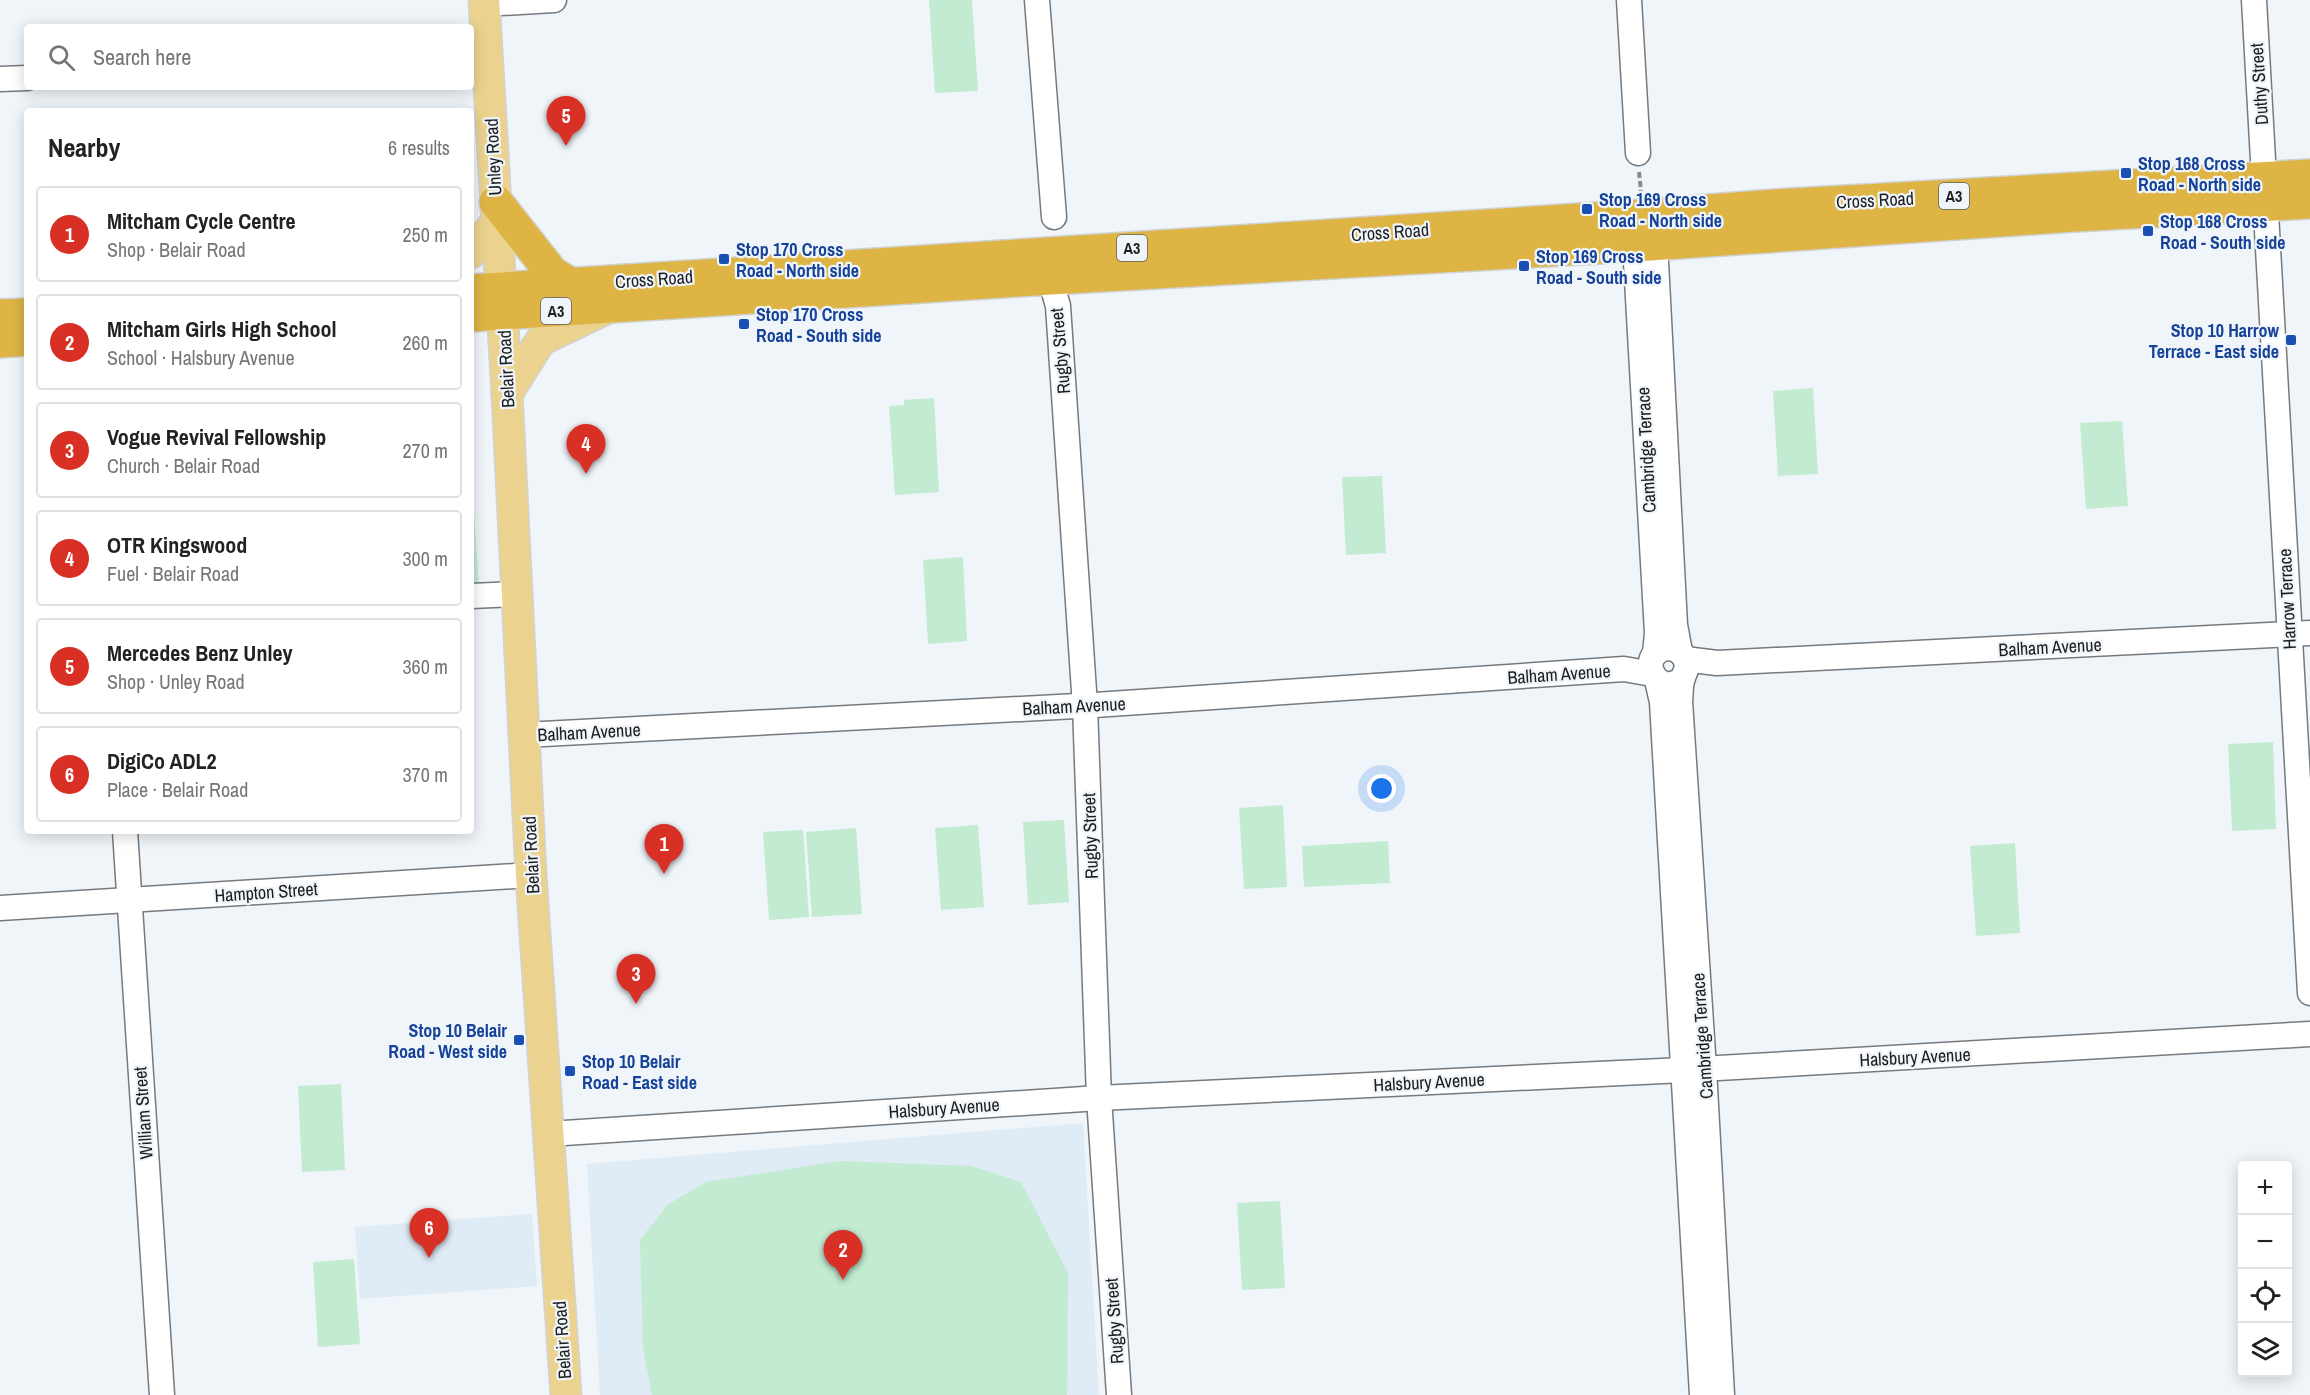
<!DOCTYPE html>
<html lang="en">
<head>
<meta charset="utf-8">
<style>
	:root { --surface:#fff; --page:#f2f2f2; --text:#222; --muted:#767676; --line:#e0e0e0; --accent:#d93025 }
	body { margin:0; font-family:"Archivo Narrow",sans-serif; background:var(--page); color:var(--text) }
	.controls { position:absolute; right:18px; bottom:18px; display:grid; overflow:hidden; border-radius:6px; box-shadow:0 3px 15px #0003 }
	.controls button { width:54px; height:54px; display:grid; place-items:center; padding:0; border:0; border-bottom:2px solid var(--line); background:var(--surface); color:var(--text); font:30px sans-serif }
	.you { position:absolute; left:1382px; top:789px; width:21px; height:21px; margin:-15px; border:4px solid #fff; border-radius:50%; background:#1a73e8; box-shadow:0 0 0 9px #1a73e833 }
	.badge { display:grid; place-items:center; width:39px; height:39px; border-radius:50%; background:var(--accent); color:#fff; font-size:20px; font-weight:700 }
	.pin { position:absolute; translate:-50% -50px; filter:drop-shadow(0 2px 3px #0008) }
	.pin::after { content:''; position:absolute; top:32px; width:21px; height:18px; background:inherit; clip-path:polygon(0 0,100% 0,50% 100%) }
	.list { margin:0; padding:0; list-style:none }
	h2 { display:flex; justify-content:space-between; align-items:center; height:78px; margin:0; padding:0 24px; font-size:26px }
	h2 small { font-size:20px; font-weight:400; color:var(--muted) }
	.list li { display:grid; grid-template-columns:39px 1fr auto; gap:18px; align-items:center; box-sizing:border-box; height:96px; margin:0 12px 12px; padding:0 12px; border:2px solid var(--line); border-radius:6px }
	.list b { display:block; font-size:22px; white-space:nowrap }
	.list p { margin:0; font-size:20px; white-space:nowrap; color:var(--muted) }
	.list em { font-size:20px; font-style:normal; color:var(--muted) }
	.icon { flex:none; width:33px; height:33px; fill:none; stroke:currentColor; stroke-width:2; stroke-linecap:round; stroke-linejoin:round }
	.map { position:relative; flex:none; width:2310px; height:1395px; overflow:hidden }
	.search { position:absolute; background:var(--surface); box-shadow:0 3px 15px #0003; left:24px; top:24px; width:450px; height:66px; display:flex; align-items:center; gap:15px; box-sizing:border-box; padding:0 21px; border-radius:6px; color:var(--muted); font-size:22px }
	.panel { position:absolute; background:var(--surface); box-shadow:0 3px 15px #0003; left:24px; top:108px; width:450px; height:726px; border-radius:6px }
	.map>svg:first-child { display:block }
	.built { fill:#dfebf5 }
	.green { fill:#c2ebd2 }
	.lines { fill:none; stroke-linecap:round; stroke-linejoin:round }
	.minor-casing { stroke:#757a7f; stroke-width:27 }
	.major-casing { stroke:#d1d2d2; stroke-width:33 }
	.highway-casing { stroke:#d1d2d2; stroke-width:36 }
	.path { stroke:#878b8e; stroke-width:4; stroke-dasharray:6 3; stroke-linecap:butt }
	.minor { stroke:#fff; stroke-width:24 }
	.major { stroke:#ebd38f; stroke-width:30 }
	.highway { stroke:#deb545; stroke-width:33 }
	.transit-dot { fill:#1a4fb4; stroke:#f0f5fa; stroke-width:2 }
	.labels { text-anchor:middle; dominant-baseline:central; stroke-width:4.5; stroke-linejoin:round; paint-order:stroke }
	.shield { fill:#f0f5fa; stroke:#5b5e61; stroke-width:1.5 }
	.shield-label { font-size:16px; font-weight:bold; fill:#1b1d1f }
	.street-label { font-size:18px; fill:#1b1d1f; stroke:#f0f5fa }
	.transit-label { font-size:18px; font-weight:bold; fill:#164399; stroke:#f0f5fa; text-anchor:start }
</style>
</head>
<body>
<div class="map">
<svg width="2310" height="1395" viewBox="0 0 2310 1395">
	<rect width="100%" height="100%" fill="#f0f5fa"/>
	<g class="built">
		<path d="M1083,1123L1099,1395H600L587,1164Z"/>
		<path d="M532,1214L537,1286L360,1299L355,1227Z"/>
	</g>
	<g class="green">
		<path d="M929,0H972L978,91L935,93Z"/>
		<path d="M1813,388L1818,474L1778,476L1773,391Z"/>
		<path d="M934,398L939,492L895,495L889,406L904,405V400Z"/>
		<path d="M2122,421L2128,506L2086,509L2080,423Z"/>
		<path d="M471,467L479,587L471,588Z"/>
		<path d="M1382,476L1386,553L1346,555L1342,477Z"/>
		<path d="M963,557L967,641L928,644L923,560Z"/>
		<path d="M2273,742L2276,829L2232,831L2228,744Z"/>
		<path d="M1283,805L1287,887L1244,889L1239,808Z"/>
		<path d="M1064,820L1069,902L1028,905L1023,822Z"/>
		<path d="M978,825L984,907L941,910L935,828Z"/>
		<path d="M856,828L862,914L812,917L806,832Z"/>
		<path d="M803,830L809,917L769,920L763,832Z"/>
		<path d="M1388,841L1390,883L1304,887L1302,846Z"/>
		<path d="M2015,843L2020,933L1976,936L1970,846Z"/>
		<path d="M341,1084L345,1170L302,1172L298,1086Z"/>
		<path d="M840,1161L971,1166L1021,1182L1068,1273L1067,1395H652L643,1349L640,1240L667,1205L706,1182Z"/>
		<path d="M1280,1201L1285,1288L1242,1290L1237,1203Z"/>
		<path d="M354,1259L360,1344L318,1347L313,1262Z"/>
	</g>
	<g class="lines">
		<g class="minor-casing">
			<g id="minor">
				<path d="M1037,0L1054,217"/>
				<path d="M1629,0L1638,153"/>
				<path d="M2254,0L2310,993"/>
				<path d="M484,4L554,0"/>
				<path d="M0,79L27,78"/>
				<path d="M1655,243L1675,625L1680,652"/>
				<path d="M1635,245L1657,633L1655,654"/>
				<path d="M1050,278L1058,306L1085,706L1099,1098L1119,1395"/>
				<path d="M471,596L517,594"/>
				<path d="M1685,659L1717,663L2310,633"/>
				<path d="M1683,678C1658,700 1636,658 1663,649C1674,646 1686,653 1687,665C1687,671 1684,673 1683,678C1680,685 1681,694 1680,701L1704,1069L1722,1395"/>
				<path d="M1657,680L1662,702L1702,1395"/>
				<path d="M524,735L1095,705L1624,669L1652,674"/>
				<path d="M125,831L162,1395"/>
				<path d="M0,908L531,875"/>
				<path d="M549,1134L1099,1098L1683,1070L2310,1034"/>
			</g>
		</g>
		<g class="major-casing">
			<g id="major">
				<path d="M484,0L507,394L531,875L566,1395"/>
				<path d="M471,253L497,221"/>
				<path d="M507,394L541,340L608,308"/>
			</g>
		</g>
		<g class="highway-casing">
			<g id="highway">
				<path d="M496,202L552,273L570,284"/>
				<path d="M471,291L1643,216L1775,206L2310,176"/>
				<path d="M471,315L1050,278L1635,245L2074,215L2310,202"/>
				<path d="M0,316L27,315"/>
				<path d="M0,341L27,339"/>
			</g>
		</g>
		<path class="path" d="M1639,172L1641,191"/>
		<use href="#minor" class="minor"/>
		<use href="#major" class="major"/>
		<use href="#highway" class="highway"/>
	</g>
	<g class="transit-dot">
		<rect x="2120" y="167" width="12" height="12" rx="3"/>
		<rect x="1581" y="203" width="12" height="12" rx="3"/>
		<rect x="2142" y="225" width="12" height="12" rx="3"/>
		<rect x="718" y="253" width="12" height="12" rx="3"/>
		<rect x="1518" y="260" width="12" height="12" rx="3"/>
		<rect x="738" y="318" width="12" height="12" rx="3"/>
		<rect x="2285" y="334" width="12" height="12" rx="3"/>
		<rect x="513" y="1034" width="12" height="12" rx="3"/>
		<rect x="564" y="1065" width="12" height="12" rx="3"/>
	</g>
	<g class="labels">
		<g class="shield">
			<rect x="1939" y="183" width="30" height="26" rx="4.5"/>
			<rect x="1117" y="235" width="30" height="26" rx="4.5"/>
			<rect x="541" y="298" width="30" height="26" rx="4.5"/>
		</g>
		<g class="shield-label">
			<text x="1954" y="196">A3</text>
			<text x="1132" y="248">A3</text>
			<text x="556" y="311">A3</text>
		</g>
		<g class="street-label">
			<text transform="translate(2259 84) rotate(-94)">Duthy Street</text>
			<text transform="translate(493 157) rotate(-93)">Unley Road</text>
			<text transform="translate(1875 200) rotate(-3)">Cross Road</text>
			<text transform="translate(1390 232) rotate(-4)">Cross Road</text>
			<text transform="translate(654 279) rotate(-4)">Cross Road</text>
			<text transform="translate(1060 351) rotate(-95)">Rugby Street</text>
			<text transform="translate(506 369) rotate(-93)">Belair Road</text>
			<text transform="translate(1646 450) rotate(-93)">Cambridge Terrace</text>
			<text transform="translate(2287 599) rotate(-93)">Harrow Terrace</text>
			<text transform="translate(2050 647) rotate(-3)">Balham Avenue</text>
			<text transform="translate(1559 674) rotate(-4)">Balham Avenue</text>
			<text transform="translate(1074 706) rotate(-3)">Balham Avenue</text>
			<text transform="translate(589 732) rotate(-3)">Balham Avenue</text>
			<text transform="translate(1090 836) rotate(-92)">Rugby Street</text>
			<text transform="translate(531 855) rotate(-93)">Belair Road</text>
			<text transform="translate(266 892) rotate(-4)">Hampton Street</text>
			<text transform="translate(1702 1036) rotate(-94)">Cambridge Terrace</text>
			<text transform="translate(1915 1057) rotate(-3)">Halsbury Avenue</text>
			<text transform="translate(1429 1082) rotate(-3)">Halsbury Avenue</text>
			<text transform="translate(944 1108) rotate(-4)">Halsbury Avenue</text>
			<text transform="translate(143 1113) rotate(-94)">William Street</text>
			<text transform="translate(1114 1321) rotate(-94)">Rugby Street</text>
			<text transform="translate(562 1340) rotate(-94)">Belair Road</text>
		</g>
		<g class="transit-label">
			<text x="2138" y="163">Stop 168 Cross<tspan x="2138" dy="21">Road - North side</tspan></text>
			<text x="1599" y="199">Stop 169 Cross<tspan x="1599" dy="21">Road - North side</tspan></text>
			<text x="2160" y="221">Stop 168 Cross<tspan x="2160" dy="21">Road - South side</tspan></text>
			<text x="736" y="249">Stop 170 Cross<tspan x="736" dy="21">Road - North side</tspan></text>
			<text x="1536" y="256">Stop 169 Cross<tspan x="1536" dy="21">Road - South side</tspan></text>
			<text x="756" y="314">Stop 170 Cross<tspan x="756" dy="21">Road - South side</tspan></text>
			<text x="2279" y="330" text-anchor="end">Stop 10 Harrow<tspan x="2279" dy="21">Terrace - East side</tspan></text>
			<text x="507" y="1030" text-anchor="end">Stop 10 Belair<tspan x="507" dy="21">Road - West side</tspan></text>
			<text x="582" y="1061">Stop 10 Belair<tspan x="582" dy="21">Road - East side</tspan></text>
		</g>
	</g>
</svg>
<div class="controls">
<button>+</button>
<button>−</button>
<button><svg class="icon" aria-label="locate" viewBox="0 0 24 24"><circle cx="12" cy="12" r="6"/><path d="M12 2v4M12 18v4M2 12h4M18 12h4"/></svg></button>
<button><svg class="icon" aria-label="layers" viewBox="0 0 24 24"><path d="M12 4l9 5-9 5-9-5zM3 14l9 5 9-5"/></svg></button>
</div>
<div class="you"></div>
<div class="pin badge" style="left:664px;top:874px">1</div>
<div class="pin badge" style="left:843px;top:1280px">2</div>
<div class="pin badge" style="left:636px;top:1004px">3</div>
<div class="pin badge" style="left:586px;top:474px">4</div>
<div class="pin badge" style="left:566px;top:146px">5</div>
<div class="pin badge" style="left:429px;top:1258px">6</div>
<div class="search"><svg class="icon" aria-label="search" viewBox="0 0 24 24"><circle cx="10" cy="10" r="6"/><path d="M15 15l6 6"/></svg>Search here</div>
<section class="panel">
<h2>Nearby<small>6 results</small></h2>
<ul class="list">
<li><span class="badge">1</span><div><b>Mitcham Cycle Centre</b><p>Shop · Belair Road</p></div><em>250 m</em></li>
<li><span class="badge">2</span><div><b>Mitcham Girls High School</b><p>School · Halsbury Avenue</p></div><em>260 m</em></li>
<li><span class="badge">3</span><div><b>Vogue Revival Fellowship</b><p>Church · Belair Road</p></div><em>270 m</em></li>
<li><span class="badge">4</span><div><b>OTR Kingswood</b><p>Fuel · Belair Road</p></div><em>300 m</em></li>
<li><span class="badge">5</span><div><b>Mercedes Benz Unley</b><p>Shop · Unley Road</p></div><em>360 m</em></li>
<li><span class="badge">6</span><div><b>DigiCo ADL2</b><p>Place · Belair Road</p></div><em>370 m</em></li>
</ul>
</section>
</div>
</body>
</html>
